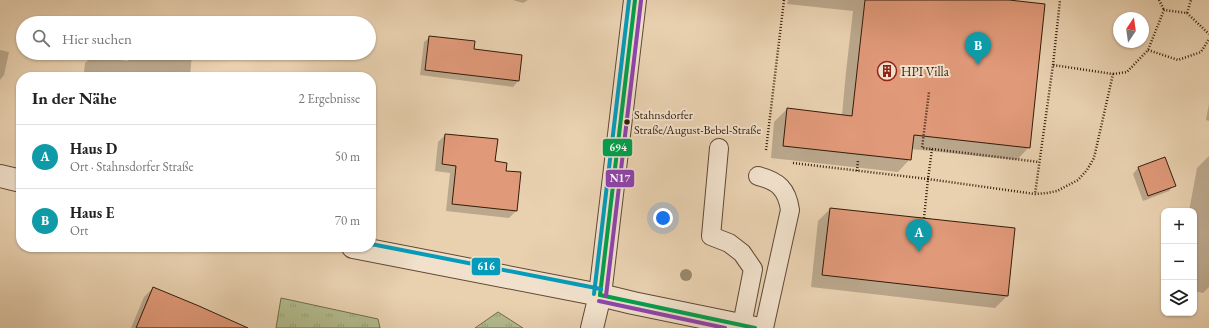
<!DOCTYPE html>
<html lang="de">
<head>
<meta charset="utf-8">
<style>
	:root { --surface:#fff; --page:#f6f6f6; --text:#222; --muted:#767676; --line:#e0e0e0; --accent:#2563eb }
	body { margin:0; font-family:"EB Garamond",serif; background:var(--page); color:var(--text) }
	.controls { position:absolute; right:12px; bottom:12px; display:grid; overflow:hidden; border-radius:8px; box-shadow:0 1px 3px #0004 }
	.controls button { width:36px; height:36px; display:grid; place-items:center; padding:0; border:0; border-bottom:1px solid var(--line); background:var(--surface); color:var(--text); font:20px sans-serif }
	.compass { position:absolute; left:1113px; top:12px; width:36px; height:36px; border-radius:50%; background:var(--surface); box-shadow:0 1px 3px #0004; rotate:13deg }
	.you { position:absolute; left:663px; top:218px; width:14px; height:14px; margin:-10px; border:3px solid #fff; border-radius:50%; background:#1a73e8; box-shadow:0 0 0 6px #1a73e833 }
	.badge { display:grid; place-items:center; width:26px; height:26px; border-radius:50%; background:var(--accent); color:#fff; font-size:13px; font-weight:700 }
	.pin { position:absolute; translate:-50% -33px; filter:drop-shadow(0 1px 2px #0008) }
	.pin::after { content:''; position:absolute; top:21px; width:14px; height:12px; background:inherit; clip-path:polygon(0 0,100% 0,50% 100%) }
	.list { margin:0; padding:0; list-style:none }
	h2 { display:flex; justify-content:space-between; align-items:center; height:52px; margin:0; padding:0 16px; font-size:17px }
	h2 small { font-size:13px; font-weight:400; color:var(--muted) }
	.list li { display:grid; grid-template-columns:26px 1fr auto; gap:12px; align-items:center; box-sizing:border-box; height:64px; padding:0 16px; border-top:1px solid var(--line) }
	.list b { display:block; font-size:15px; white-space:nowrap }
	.list p { margin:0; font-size:13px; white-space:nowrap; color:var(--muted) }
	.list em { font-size:13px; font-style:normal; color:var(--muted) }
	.icon { flex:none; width:22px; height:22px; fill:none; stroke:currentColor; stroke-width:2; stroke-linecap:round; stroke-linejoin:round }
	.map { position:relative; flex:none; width:1209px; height:328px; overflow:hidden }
	.search { position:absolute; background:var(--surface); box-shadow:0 1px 3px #0004; left:16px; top:16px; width:360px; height:44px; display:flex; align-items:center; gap:10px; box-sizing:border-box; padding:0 14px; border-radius:22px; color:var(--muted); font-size:15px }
	.panel { position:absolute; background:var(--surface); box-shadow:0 1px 3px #0004; left:16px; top:72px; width:360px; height:180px; border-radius:16px }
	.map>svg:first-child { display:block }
	.grass { fill:url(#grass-tufts); stroke:#746c4c }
	.shadow { fill:#0003 }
	.building { fill:#e09979; stroke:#341c0a }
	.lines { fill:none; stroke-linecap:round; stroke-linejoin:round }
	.service-casing { stroke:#614934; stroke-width:20 }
	.minor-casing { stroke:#614934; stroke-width:24 }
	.tertiary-casing { stroke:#614934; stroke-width:24 }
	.path { stroke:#341c0a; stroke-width:2.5; stroke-dasharray:1 2; stroke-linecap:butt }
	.service { stroke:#f1e1cc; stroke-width:18 }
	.minor { stroke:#f1e1cc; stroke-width:22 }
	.tertiary { stroke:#f1e1cc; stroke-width:22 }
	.bus-1-casing { stroke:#f1e1cc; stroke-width:7 }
	.bus-2-casing { stroke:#f1e1cc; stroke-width:7 }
	.bus-3-casing { stroke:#f1e1cc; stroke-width:7 }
	.bus-1 { stroke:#039f4d; stroke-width:4 }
	.bus-2 { stroke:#8e44ad; stroke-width:4 }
	.bus-3 { stroke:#059bba; stroke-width:4 }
	.tree { fill:#9a886b }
	.bus-dot { fill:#341c0a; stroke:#f1e1cc; stroke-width:1.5 }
	.labels { text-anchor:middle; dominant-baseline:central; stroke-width:4; stroke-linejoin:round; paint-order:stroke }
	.bus-label { font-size:12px; fill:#341c0a; stroke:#f1e1cc; text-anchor:start }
	.poi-label { font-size:13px; fill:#341c0a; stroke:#f1e1cc; text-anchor:start }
	.line-badge { stroke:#f1e1cc; stroke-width:1.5 }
	.badge-label { font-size:11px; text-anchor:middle; font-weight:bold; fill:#fff }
</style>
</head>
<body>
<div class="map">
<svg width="1209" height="328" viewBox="0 0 1209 328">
	<defs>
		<pattern id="grass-tufts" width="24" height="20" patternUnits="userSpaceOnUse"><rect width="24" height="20" fill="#b3bc8e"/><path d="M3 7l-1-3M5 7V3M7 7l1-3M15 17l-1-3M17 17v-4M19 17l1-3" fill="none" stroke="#9ba179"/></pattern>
	</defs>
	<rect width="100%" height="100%" fill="#e9d1b0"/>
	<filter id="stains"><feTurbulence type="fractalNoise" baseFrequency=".005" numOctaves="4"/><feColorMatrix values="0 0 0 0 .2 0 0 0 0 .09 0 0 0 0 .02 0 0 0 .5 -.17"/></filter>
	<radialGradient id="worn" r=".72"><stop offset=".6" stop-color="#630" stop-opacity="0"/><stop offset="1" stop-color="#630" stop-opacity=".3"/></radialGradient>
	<g class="grass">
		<path d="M281,298L378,319L380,328H276Z"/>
		<path d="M498,312L523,328H475Z"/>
	</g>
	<g class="shadow">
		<path d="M513,0H528L523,3Z"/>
		<path d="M788,0H999L1029,147L1017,160L911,149L910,159L898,172L771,158L774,122L787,109L842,115L846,72L853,11L787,4Z"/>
		<path d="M430,37L473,50L521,56L518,81L513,87L420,75L424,42Z"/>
		<path d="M0,50L9,52L4,75L0,80Z"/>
		<path d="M128,53H192L190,77H82L84,72L85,63L92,57L128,61Z"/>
		<path d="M1209,104V121L1206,120Z"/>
		<path d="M445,135L494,162L505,171L516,211L509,218L446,211L450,173L435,171L438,142Z"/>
		<path d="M1209,156V287L1203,293L1194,291V211H1189L1197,168Z"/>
		<path d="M1164,158L1174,185L1169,191L1143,201L1133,174L1138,168Z"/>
		<path d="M830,209L1007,296L995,308L811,287L818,221Z"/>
		<path d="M153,288L240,328H131L144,297Z"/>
	</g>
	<g class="building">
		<path d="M865,0H1009L1045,4L1030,148L914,135L911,160L783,146L787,108L852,116Z"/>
		<path d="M429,36L475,41L474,49L522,55L519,81L425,70Z"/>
		<path d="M445,134L498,139L495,161L507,163L506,171L521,172L517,211L452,204L456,166L442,164Z"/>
		<path d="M1165,157L1176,186L1148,196L1138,167Z"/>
		<path d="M830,208L1015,228L1008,296L822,275Z"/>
		<path d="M153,287L199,306L248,328H136Z"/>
	</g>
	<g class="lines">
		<g class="service-casing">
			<g id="service">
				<path d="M719,148L711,236L729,243L742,253L753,269L742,325"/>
				<path d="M758,176C778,181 787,189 790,210L764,328"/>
			</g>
		</g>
		<g class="minor-casing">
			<g id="minor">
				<path d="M0,176L21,181"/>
				<path d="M353,247L600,295L633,303L755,328"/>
			</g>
		</g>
		<g class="tertiary-casing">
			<path id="tertiary" d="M592,328L600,295L635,0"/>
		</g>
		<g class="path">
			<path d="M1159,0L1164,10"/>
			<path d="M1187,13L1209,34"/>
			<path d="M1148,50L1178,60L1201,52L1209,39"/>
			<path d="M1053,65L1060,0"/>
			<path d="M1113,74L1127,72L1148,50L1164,10L1187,13L1191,0"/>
			<path d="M932,149L1039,162"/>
			<path d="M766,150L784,0"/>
			<path d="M793,163L928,179L932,149L922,148L929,92"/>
			<path d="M857,171L858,160"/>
			<path d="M924,218L928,179L1035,194L1047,193L1057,191L1078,180L1087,170L1094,158L1113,74L1053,65L1035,194"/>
		</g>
		<use href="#service" class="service"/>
		<use href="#minor" class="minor"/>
		<use href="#tertiary" class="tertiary"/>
		<g class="bus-1-casing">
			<g id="bus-1">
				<path d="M600,295L635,0"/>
				<path d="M600,295L755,328"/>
			</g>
		</g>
		<g class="bus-2-casing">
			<g id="bus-2">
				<path d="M606,296L641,1"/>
				<path d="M599,301L725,328"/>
			</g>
		</g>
		<g class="bus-3-casing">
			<g id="bus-3">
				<path d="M371,244L601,289"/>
				<path d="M594,294L629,0"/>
			</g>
		</g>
		<use href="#bus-1" class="bus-1"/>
		<use href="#bus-2" class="bus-2"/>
		<use href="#bus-3" class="bus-3"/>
	</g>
	<circle class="tree" cx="686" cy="275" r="6"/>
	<defs>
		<g id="building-ring" transform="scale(1)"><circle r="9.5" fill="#f1e1cc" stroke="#8f2418" stroke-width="1.5"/><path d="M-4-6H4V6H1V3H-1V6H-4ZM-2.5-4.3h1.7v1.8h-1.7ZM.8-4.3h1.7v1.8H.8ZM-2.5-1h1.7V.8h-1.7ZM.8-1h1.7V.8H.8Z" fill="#8f2418"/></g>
	</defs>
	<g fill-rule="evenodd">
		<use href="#building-ring" x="887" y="71"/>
	</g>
	<circle class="bus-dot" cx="627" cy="122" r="3.5"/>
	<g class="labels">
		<g class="bus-label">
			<text x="634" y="115">Stahnsdorfer<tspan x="634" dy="15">Straße/August-Bebel-Straße</tspan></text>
		</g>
		<g class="poi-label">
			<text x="901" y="71">HPI Villa</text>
		</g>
	</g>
	<g class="line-badge">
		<rect x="602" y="138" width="31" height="19" rx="4" fill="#039f4d"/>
		<rect x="605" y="169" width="30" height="19" rx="4" fill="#8e44ad"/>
		<rect x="471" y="257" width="30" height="19" rx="4" fill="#059bba"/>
	</g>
	<g class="badge-label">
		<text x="618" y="151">694</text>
		<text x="620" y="182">N17</text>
		<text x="486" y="270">616</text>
	</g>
	<rect width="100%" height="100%" filter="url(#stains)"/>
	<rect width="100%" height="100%" fill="url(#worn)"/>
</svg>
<div class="controls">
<button>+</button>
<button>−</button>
<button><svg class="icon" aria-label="layers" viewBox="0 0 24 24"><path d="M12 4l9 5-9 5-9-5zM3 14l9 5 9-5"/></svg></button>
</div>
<svg class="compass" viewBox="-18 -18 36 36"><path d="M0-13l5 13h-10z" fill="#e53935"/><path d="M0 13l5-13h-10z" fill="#767676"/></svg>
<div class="you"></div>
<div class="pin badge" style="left:919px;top:252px;background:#0f9aa8">A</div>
<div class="pin badge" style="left:978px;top:65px;background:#0f9aa8">B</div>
<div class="search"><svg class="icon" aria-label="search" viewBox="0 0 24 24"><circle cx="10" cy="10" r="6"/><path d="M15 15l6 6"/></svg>Hier suchen</div>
<section class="panel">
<h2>In der Nähe<small>2 Ergebnisse</small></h2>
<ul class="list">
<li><span class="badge" style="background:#0f9aa8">A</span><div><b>Haus D</b><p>Ort · Stahnsdorfer Straße</p></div><em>50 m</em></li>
<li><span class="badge" style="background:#0f9aa8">B</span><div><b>Haus E</b><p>Ort</p></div><em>70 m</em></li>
</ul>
</section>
</div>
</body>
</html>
